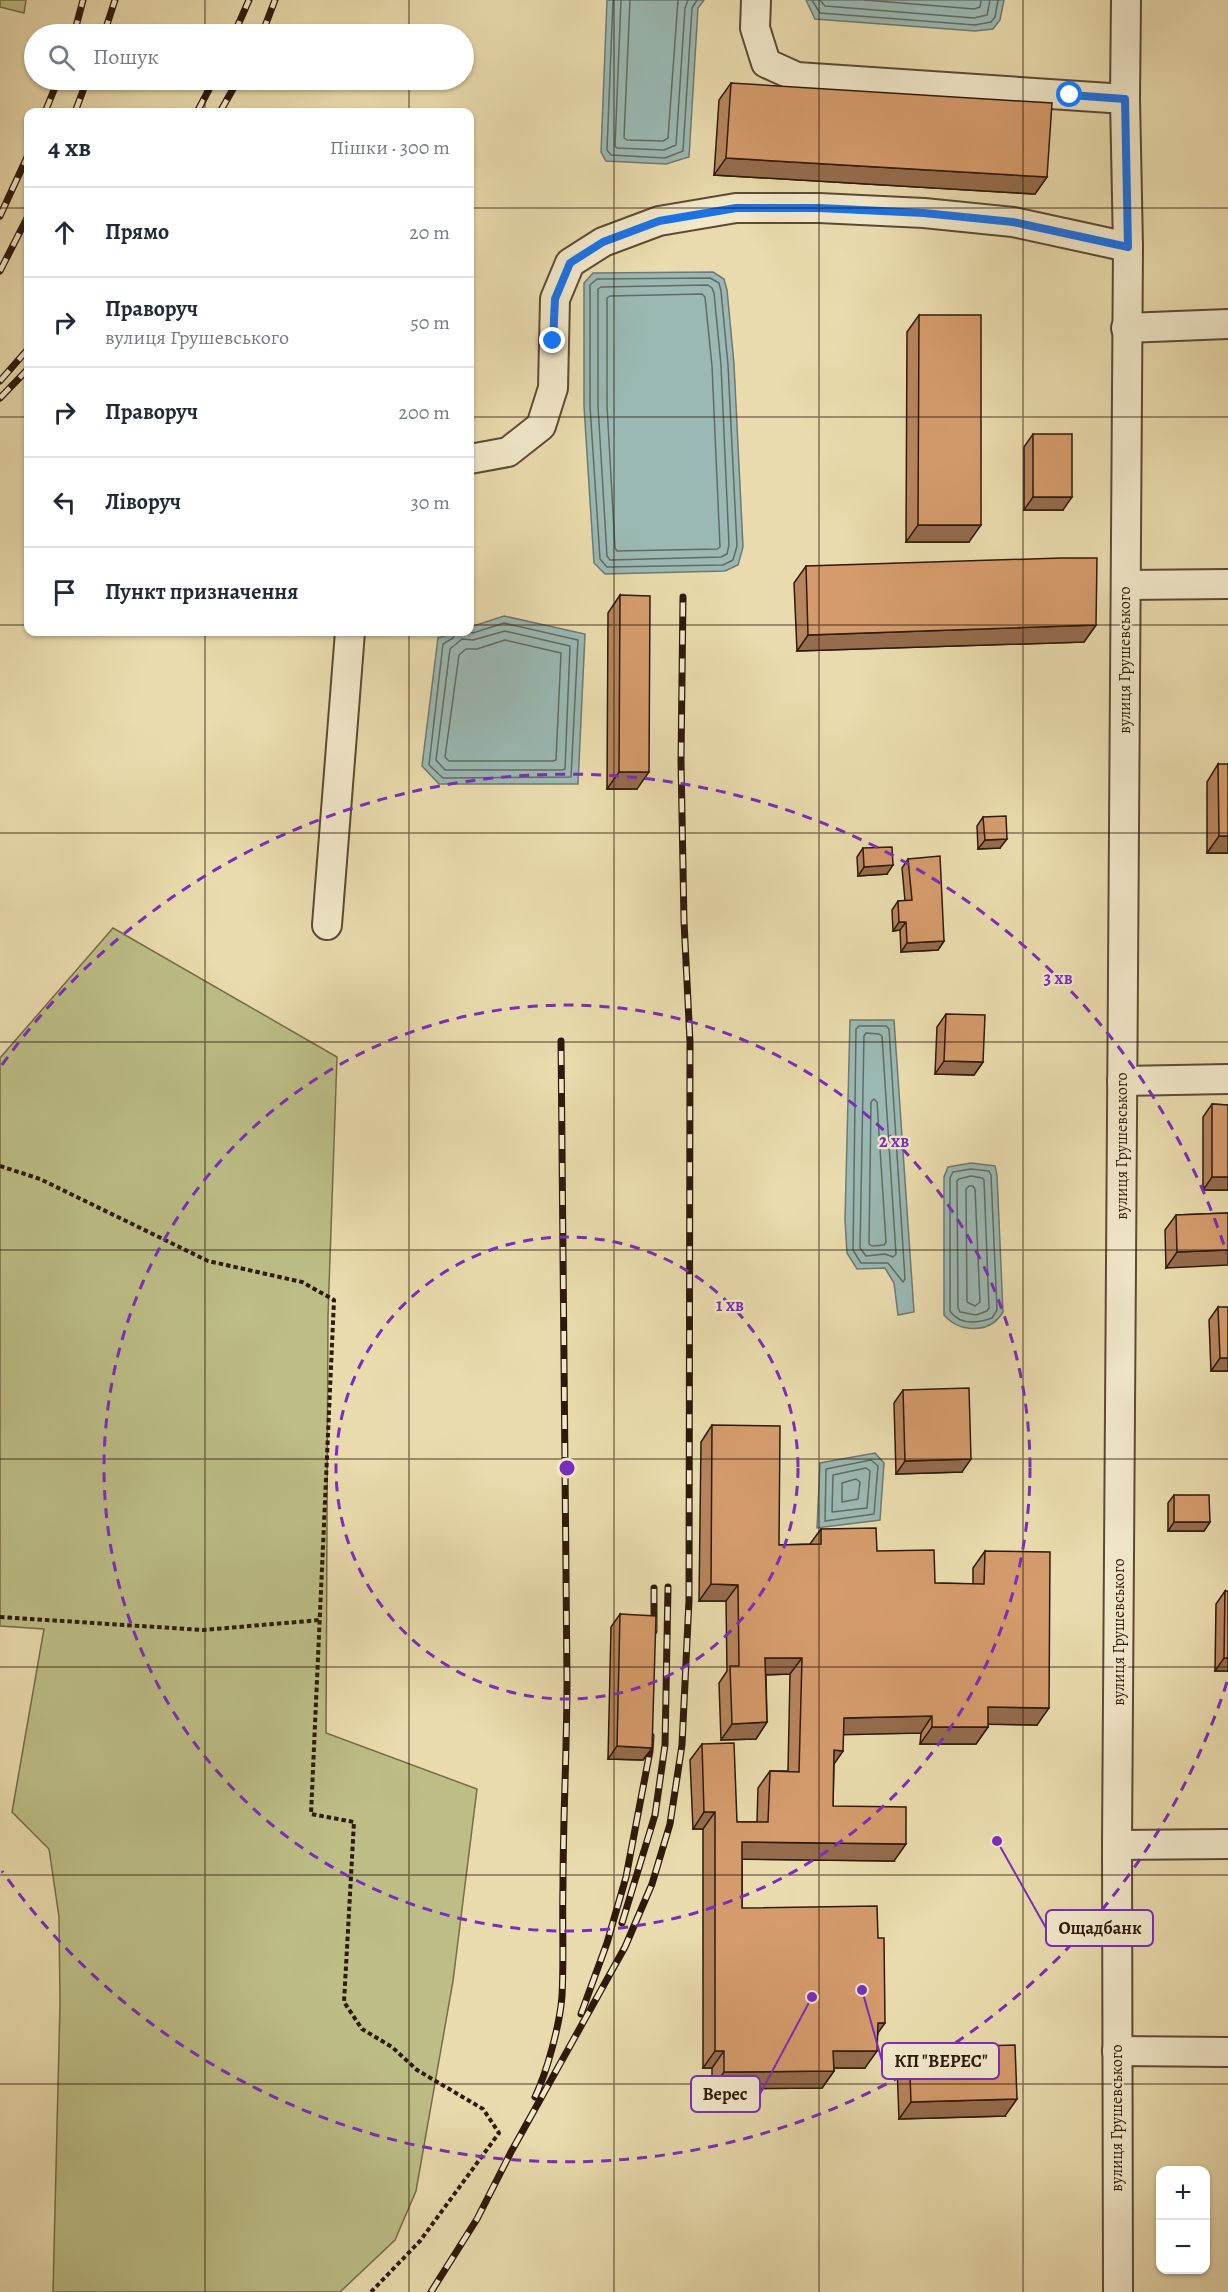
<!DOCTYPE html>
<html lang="uk">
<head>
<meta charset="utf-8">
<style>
	:root { --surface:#fff; --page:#f2f2f3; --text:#1f2937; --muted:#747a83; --line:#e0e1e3 }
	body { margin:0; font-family:Alegreya,serif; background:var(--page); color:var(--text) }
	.controls { position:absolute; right:18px; bottom:18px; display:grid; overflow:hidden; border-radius:12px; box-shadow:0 2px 4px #0004 }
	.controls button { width:54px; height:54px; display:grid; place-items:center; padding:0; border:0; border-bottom:2px solid var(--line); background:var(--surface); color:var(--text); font:30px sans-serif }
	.stop { position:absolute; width:18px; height:18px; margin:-14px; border:4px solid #1a73e8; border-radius:50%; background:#fff }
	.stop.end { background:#1a73e8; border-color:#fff; box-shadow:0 2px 6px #0008 }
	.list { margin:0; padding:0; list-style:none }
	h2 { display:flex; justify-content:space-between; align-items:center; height:78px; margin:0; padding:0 24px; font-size:26px }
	h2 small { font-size:20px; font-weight:400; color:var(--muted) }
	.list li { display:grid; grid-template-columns:39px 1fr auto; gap:18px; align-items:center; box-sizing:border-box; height:90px; padding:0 24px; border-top:2px solid var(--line) }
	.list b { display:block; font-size:22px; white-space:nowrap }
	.list p { margin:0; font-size:20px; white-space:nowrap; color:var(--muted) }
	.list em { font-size:20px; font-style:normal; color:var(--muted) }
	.icon { flex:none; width:33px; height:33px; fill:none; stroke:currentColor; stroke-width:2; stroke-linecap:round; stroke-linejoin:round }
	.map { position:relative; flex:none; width:1228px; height:2292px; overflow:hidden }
	.search { position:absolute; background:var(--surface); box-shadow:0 2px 4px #0004; left:24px; top:24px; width:450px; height:66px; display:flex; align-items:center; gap:15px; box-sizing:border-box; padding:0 21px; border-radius:33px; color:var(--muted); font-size:22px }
	.panel { position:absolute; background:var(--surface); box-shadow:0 2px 4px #0004; left:24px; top:108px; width:450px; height:528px; border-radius:12px }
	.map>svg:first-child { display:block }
	.green { fill:#bcbe86; stroke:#756c48; stroke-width:1.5 }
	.water { fill:#9ab9b4; stroke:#6f7970; stroke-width:1.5 }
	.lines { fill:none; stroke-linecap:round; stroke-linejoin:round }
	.shore { stroke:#646a60; stroke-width:1.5 }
	.minor-casing { stroke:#5d4a34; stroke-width:32 }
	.path { stroke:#2e1a0b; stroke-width:4; stroke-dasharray:4.5 3; stroke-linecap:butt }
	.minor { stroke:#f1e8ca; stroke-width:28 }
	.rail-casing { stroke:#2e1a0b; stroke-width:7 }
	.rail { stroke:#f1e8ca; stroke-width:4.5; stroke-dasharray:14; stroke-linecap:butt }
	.wall { fill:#b7855d; stroke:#2e1a0b; stroke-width:1.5 }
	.shaded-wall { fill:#956c4c; stroke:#2e1a0b; stroke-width:1.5 }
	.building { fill:#d59b6c; stroke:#2e1a0b; stroke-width:1.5 }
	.route { stroke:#1a73e8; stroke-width:8 }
	.grid { fill:none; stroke:#2e1a0b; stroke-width:1.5; stroke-opacity:0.55 }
	.ring { fill:none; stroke:#7b2cbf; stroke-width:3; stroke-dasharray:10 8 }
	.labels { text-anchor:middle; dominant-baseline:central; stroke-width:4.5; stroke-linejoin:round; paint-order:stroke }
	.street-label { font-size:16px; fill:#2e1a0b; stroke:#f1e8ca }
	.centre { fill:#7b2cbf; stroke:#f1e8ca; stroke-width:3 }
	.ring-label { font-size:18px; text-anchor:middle; font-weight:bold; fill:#7b2cbf; stroke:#f1e8ca; stroke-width:4.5; stroke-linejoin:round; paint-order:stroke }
	.leader { fill:none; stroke:#7b2cbf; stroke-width:2 }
	.callout-dot { fill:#7b2cbf; stroke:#f1e8ca; stroke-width:2 }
	.callout { fill:#f1e8ca; stroke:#7b2cbf; stroke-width:2 }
	.callout-label { font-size:18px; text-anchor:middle; font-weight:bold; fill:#2e1a0b }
</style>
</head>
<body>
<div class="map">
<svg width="1228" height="2292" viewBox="0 0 1228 2292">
	<rect width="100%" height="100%" fill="#e9dbad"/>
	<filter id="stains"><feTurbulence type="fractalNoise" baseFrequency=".00333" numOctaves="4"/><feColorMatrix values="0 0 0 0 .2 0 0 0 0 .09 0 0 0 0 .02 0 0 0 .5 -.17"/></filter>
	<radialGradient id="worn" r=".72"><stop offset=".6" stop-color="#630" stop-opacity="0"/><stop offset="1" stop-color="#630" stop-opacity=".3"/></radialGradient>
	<g class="green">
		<path d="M0,0H26L24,13L0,7Z"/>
		<path d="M113,928L337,1057L328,1316L326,1733L477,1789L453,1981L416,2191L395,2240L340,2292H53L60,2004L59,1917L49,1849L12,1812L44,1629L0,1626V1058Z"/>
	</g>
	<g class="water">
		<path d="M607,0H704L698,8L689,157L666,164L606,161L601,152Z"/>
		<path d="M806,0H1004L1000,20L993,29L975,31L815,19Z"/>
		<path d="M713,272L724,279L727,290L734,364L743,547L738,565L725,571L605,574L594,563L584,406V283L593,273Z"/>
		<path d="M504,616L585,634L578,784H439L422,766L438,638L457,632H470V627Z"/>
		<path d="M850,1020H894L914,1312L898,1315L894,1283L885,1268L857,1269L847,1253L845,1220Z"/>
		<path d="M971,1163L995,1166L997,1175L1003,1312C990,1334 960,1333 944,1315V1177L948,1167Z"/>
		<path d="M875,1453L884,1463L880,1520L817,1528L820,1463Z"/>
	</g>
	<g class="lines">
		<g class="shore">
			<path d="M613,0L607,150L611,155L665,158L683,151L692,8L697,0"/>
			<path d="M621,0L615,146L617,148L664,150L676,145L685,8L688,0"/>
			<path d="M630,0L624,138L627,140L663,141L668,138L678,0"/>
			<path d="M812,0L820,13L975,25L991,22L995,17L998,0"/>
			<path d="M820,0L825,6L974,18L987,15L990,0"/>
			<path d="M865,0L974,9L980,7L981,0"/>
			<path d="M710,278L719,283L721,291L728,365L737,546L733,560L723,565L607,567L600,559L590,406V285L597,279Z"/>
			<path d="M708,285L712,288L714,293L721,365L729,545L727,554L721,557L610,560L607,556L598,406V289L601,287Z"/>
			<path d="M702,294L705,297L712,366L720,547L717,549L617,551L615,548L607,406V298L610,296Z"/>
			<path d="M505,631L570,646L565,769L562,770H445L436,760L450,649L462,639L473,640Z"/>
			<path d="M455,632L453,638L443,644L429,765L443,778L571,777L578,640L504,623L473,633L467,632"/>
			<path d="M505,640L561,653L556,760L553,761H449L445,757L459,655L466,649H477Z"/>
			<path d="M859,1026H886L889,1029L905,1279L903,1282L888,1263H861L853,1250L856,1029Z"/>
			<path d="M866,1033L879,1034L882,1036L896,1254L893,1257L885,1254L866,1256L860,1248L864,1036Z"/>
			<path d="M874,1099L877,1102L886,1242L884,1245L872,1246L869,1244L871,1102Z"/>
			<path d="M971,1169L989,1171L991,1175L997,1310L992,1318C978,1323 960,1326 950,1311V1178L953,1172Z"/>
			<path d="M971,1176L982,1178L984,1180L989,1308L987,1311L976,1315L960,1312L958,1308L957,1181L959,1179Z"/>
			<path d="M969,1186H973L975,1189L980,1302L975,1306L967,1302L966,1189Z"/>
			<path d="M871,1460L878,1466L874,1514L825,1521L826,1469Z"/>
			<path d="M866,1468L870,1471L867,1508L832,1512L833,1475Z"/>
			<path d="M856,1479L860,1482L858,1499L842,1502V1483Z"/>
		</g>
		<g class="minor-casing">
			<g id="minor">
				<path d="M756,0L755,28L766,63L797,77L1125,99"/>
				<path d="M1126,328L1228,324"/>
				<path d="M470,459L508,452L541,426L553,388L555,299L570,263L603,242L659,221L736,208H819L924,213L1013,222L1128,247"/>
				<path d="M1126,585L1228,584"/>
				<path d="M327,925L350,632"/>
				<path d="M1122,1081L1228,1079"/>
				<path d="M1117,1845L1228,1844"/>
				<path d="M1117,2051L1228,2052"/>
				<path d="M1118,2292L1117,1845L1128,247L1125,99L1126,0"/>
			</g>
		</g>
		<g class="path">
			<path d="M0,1166L40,1179L208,1261L302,1282L334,1300L311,1814L354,1822L344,2002L362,2029L392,2047L417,2070L483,2109L499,2133L420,2241L371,2292"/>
			<path d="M0,1617L203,1630L320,1620"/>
		</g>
		<use href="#minor" class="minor"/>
		<g class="rail-casing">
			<g id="rail">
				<path d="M74,34L83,0"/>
				<path d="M104,34L115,0"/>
				<path d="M234,34L249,0"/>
				<path d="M262,34L275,0"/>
				<path d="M45,112L58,80"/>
				<path d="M75,112L87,80"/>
				<path d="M197,112L214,80"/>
				<path d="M220,112L238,80"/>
				<path d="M0,216L28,155"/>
				<path d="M0,271L28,216"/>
				<path d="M0,381L28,349"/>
				<path d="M0,398L28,369"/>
				<path d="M654,1631V1588"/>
				<path d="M622,1923L655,1815L665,1745L668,1587"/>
				<path d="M581,2014L607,1943L626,1877L650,1751L651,1736"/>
				<path d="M535,2097C547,2072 560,2024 562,1996C564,1959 562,1923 563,1886C563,1817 567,1749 567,1680L561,1041"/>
				<path d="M431,2292L477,2219L511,2152L625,1947L652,1884L670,1824L682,1745L689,1600L690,1042L684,921L681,761L683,597"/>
			</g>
		</g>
		<use href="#rail" class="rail"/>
	</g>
	<g class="wall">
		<path d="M731,83L1047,177L1035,194L714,175L719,100Z"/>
		<path d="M919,315L969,542H906L907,332Z"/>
		<path d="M1033,434L1063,510H1024V447Z"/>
		<path d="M806,566L1096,625L1084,642L797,651L794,583Z"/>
		<path d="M620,595L637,789H607L608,613Z"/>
		<path d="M1218,764L1228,853H1207V782Z"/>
		<path d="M983,817L1000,848L978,849L977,826Z"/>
		<path d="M863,848L887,874L858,876L857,857Z"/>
		<path d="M908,859L944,941L938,950L901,952L900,930L893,931L892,910L898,901H905L902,868Z"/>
		<path d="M946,1014L983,1062L974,1075L935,1074L937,1027Z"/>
		<path d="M1212,1104L1228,1105V1190H1203V1117Z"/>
		<path d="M1228,1213L1166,1268L1165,1230L1176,1215Z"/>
		<path d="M1218,1307L1228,1371H1211L1209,1320Z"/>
		<path d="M903,1390L962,1472L896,1474L894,1403Z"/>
		<path d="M712,1425L779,1545L810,1544L821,1529L877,1551L935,1583L973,1584V1568L985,1551L1037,1725L988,1724V1727L976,1744H920L921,1733L844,1734L834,1764L833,1806L894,1861L742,1859V1908L878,2034L865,2068H834V2071L822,2088L712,2089V2068H703V1829H693L690,1760L702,1744L737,1822H757L758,1788L770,1771H788L790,1674L766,1675L767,1722L756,1739L721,1740L719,1683L727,1671L726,1601H699L701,1442Z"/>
		<path d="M1174,1495L1210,1522L1204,1531H1168V1503Z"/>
		<path d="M1225,1591L1228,1671H1215L1216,1604Z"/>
		<path d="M620,1614L652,1748L643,1760L608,1759L611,1627Z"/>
		<path d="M909,2048L1005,2116L899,2119L897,2066Z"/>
	</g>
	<g class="shaded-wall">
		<path d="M726,158L1047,177L1035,194L714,175Z"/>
		<path d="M1033,497H1072L1063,510H1024Z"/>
		<path d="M918,525H981L969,542H906Z"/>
		<path d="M1096,625L1084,642L797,651L808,635Z"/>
		<path d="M619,772H649L637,789H607Z"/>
		<path d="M1219,836H1228V853H1207Z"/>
		<path d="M1007,839L1000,848L978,849L985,840Z"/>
		<path d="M893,865L887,874L858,876L864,867Z"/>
		<path d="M899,922H906L900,930L893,931Z"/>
		<path d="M944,941L938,950L901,952L907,943Z"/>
		<path d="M944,1061L983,1062L974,1075L935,1074Z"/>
		<path d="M1212,1177H1228V1190H1203Z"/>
		<path d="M1228,1250V1265L1166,1268L1177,1252Z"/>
		<path d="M1220,1358H1228V1371H1211Z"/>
		<path d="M971,1459L962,1472L896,1474L905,1461Z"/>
		<path d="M1174,1522H1210L1204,1531H1168Z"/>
		<path d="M711,1584L738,1585L726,1601H699Z"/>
		<path d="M765,1658H802L790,1674L753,1675Z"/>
		<path d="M1224,1658H1228V1671H1215Z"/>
		<path d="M988,1707L1049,1708L1037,1725L976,1724Z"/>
		<path d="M932,1716L921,1733L832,1735L844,1718Z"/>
		<path d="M767,1722L756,1739L721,1740L732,1724Z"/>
		<path d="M932,1727H988L976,1744H920Z"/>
		<path d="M617,1746L652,1748L643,1760L608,1759Z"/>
		<path d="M834,1750L843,1751L832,1767Z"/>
		<path d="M704,1812H715L703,1829H693Z"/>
		<path d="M742,1842L906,1844L894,1861L730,1859Z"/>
		<path d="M878,2023H885L873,2040Z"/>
		<path d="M715,2051H724L712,2068H703Z"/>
		<path d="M833,2051H877L865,2068H821Z"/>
		<path d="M834,2071L822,2088L712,2089L724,2072Z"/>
		<path d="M1017,2099L1005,2116L899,2119L911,2102Z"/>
	</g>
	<g class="building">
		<path d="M731,83L1052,103L1047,177L726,158Z"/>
		<path d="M919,315H981V525H918Z"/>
		<rect x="1033" y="434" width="39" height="63"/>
		<path d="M1061,558H1097L1096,625L808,635L806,566Z"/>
		<path d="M620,595L650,596L649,772H619Z"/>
		<path d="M1218,764H1228V836H1219Z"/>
		<path d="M1006,816L1007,839L985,840L983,817Z"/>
		<path d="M892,847L893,865L864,867L863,848Z"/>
		<path d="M940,856L944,941L907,943L906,922H899L898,901L912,900L908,859Z"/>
		<path d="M946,1014L985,1015L983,1062L944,1061Z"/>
		<path d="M1212,1104L1228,1105V1177H1212Z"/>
		<path d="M1228,1213V1250L1177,1252L1176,1215Z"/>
		<path d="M1218,1307H1228V1358H1220Z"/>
		<path d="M969,1388L971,1459L905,1461L903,1390Z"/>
		<path d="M712,1425L780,1426L779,1545L821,1544V1529L876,1528L877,1551L934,1550L935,1583L984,1584L985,1551L1050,1552L1049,1708L988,1707V1727H932V1716L844,1718L843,1751L834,1750L833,1806L906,1807V1844L742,1842V1908L877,1906L878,1938H884L885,2023H878L877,2051H833L834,2071L724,2072V2051H715V1812H704L702,1744L734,1743L737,1822H768L770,1771L799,1772L802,1658H765L767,1722L732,1724L730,1666H739L738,1585L711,1584Z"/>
		<path d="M1174,1495H1209L1210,1522H1174Z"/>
		<path d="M1225,1591H1228V1658H1224Z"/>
		<path d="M620,1614L656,1616L652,1748L617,1746Z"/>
		<path d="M1015,2045L1017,2099L911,2102L909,2048Z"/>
	</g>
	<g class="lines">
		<path class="route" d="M553,341L555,299L570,263L603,242L659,221L736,208H819L924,213L1013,222L1128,247L1125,99L1070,95"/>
	</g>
	<path class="grid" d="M205,0V34M409,0V34M614,0V2292M819,0V2292M1023,0V2292M205,80V112M409,80V112M0,208H28M470,208H1228M0,417H28M470,417H1228M0,625H28M470,625H1228M205,632V2292M409,632V2292M0,833H1228M0,1042H1228M0,1250H1228M0,1459H1228M0,1667H1228M0,1875H1228M0,2084H1228"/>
	<g class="ring">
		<circle cx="567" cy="1468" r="231"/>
		<circle cx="567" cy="1468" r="463"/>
		<path d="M1227 1682A694 694 0 0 1 2 1871M2 1065A694 694 0 0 1 1227 1254"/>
	</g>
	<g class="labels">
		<g class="street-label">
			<text transform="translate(1125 660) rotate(-90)">вулиця Грушевського</text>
			<text transform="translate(1122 1146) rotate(-90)">вулиця Грушевського</text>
			<text transform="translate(1119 1632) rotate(-90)">вулиця Грушевського</text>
			<text transform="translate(1117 2118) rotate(-90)">вулиця Грушевського</text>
		</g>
	</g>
	<circle cx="567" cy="1468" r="9" class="centre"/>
	<g class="ring-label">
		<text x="1058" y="984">3 хв</text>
		<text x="894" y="1147">2 хв</text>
		<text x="730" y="1311">1 хв</text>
	</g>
	<path class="leader" d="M997 1841L1046 1928M862 1990L882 2061M812 1997L760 2094"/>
	<g class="callout-dot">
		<circle cx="997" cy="1841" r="6"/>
		<circle cx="862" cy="1990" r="6"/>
		<circle cx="812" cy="1997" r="6"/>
	</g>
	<g class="callout">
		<rect x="1046" y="1910" width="107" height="36" rx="6"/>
		<rect x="882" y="2043" width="117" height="36" rx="6"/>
		<rect x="691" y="2076" width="69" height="36" rx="6"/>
	</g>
	<g class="callout-label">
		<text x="1100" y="1934">Ощадбанк</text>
		<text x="941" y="2067">КП "ВЕРЕС"</text>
		<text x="725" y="2100">Верес</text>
	</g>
	<rect width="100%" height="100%" filter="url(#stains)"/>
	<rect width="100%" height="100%" fill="url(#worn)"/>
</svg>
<div class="controls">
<button>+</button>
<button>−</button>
</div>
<div class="stop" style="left:1070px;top:95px"></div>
<div class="stop end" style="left:553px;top:341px"></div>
<div class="search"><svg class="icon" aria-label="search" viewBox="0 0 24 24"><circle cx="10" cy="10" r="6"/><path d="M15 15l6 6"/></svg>Пошук</div>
<section class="panel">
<h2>4 хв<small>Пішки · 300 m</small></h2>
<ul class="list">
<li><svg class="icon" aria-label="ahead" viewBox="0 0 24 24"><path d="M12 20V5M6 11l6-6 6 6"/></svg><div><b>Прямо</b></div><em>20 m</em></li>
<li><svg class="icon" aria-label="right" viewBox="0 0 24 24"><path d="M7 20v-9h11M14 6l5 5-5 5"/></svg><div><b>Праворуч</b><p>вулиця Грушевського</p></div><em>50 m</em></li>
<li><svg class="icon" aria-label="right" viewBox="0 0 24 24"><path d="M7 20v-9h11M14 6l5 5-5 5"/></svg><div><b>Праворуч</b></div><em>200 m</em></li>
<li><svg class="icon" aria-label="left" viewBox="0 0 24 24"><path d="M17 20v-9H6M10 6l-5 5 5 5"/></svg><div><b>Ліворуч</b></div><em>30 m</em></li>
<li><svg class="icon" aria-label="arrive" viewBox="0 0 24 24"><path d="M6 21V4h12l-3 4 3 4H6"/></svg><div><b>Пункт призначення</b></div></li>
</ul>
</section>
</div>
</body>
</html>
